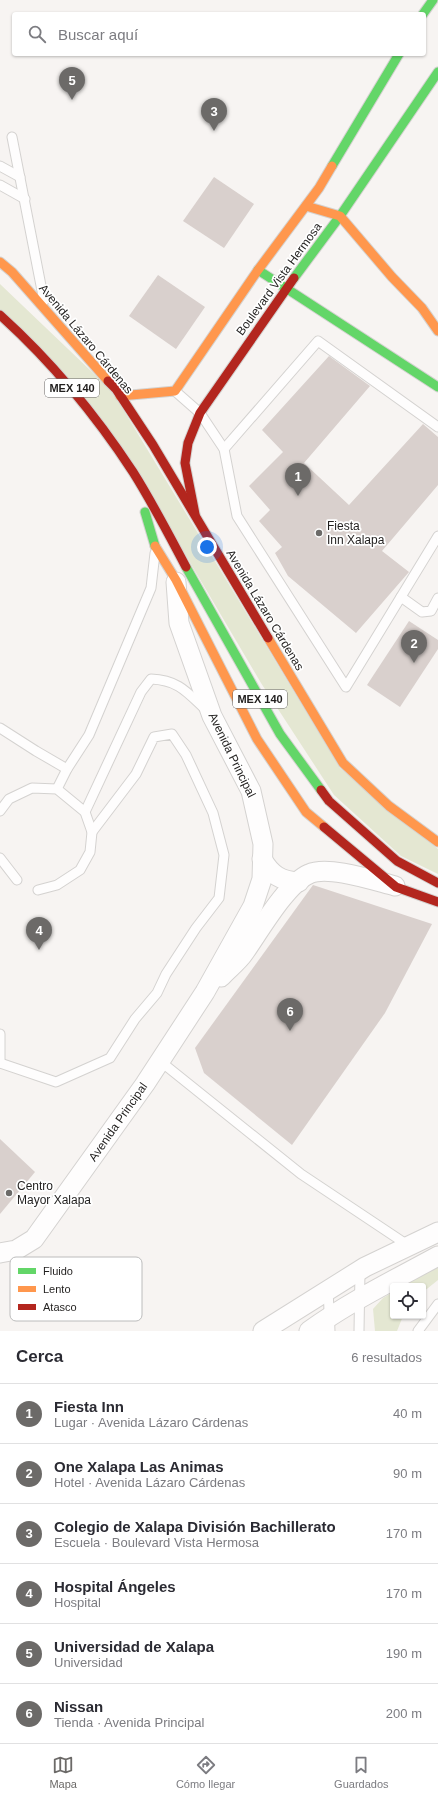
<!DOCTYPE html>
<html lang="es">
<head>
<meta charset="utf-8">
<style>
	:root { --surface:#fff; --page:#f2f2f3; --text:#2b2b33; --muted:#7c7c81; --line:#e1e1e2; --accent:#6c6a68 }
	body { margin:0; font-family:Arial,sans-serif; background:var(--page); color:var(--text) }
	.controls { position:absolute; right:12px; bottom:12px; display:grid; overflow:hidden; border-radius:4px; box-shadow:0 1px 3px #0004 }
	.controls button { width:36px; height:36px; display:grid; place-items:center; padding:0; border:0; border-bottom:1px solid var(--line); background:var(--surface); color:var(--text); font:20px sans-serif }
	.you { position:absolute; left:207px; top:547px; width:14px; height:14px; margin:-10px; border:3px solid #fff; border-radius:50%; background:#1a73e8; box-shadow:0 0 0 6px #1a73e833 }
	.badge { display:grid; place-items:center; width:26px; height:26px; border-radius:50%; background:var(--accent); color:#fff; font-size:13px; font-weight:700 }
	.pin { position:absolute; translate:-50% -33px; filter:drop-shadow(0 1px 2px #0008) }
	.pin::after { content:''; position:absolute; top:21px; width:14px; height:12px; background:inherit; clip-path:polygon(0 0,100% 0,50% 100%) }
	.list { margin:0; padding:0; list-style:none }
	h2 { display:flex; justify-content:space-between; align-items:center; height:52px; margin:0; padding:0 16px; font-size:17px }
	h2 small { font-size:13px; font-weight:400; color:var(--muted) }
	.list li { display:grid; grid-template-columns:26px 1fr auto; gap:12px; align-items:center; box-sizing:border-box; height:60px; padding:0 16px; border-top:1px solid var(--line) }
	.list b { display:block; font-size:15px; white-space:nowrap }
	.list p { margin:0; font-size:13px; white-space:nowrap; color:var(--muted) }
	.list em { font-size:13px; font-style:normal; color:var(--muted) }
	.icon { flex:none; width:22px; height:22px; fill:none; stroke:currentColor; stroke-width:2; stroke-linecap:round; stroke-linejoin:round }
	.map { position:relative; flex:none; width:438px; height:1331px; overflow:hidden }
	.search { position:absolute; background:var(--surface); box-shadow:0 1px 3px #0004; left:12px; right:12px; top:12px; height:44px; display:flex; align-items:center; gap:10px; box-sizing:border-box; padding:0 14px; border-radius:4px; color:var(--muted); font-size:15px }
	.sheet { height:412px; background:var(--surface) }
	nav { display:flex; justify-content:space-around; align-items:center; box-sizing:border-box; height:56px; border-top:1px solid var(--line); background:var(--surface); font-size:11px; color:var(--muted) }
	nav a { display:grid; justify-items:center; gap:2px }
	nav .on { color:var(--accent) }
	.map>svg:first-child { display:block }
	.green { fill:#e4e7d2 }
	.building { fill:#d9d0cd }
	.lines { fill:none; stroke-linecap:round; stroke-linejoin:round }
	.lane-casing { stroke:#d4d2d0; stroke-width:11 }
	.street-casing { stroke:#d4d2d0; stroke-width:21 }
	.fast-casing { stroke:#d4d2d0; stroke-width:11 }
	.slow-casing { stroke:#d4d2d0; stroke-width:11 }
	.jam-casing { stroke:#d4d2d0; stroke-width:11 }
	.lane { stroke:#fefdfd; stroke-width:9 }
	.street { stroke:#fefdfd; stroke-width:19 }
	.fast { stroke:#63d668; stroke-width:9 }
	.slow { stroke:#ff974d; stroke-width:9 }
	.jam { stroke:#b3261e; stroke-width:9 }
	.poi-dot { fill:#6c6a68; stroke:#fff; stroke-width:1.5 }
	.labels { text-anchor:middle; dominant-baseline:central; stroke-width:3.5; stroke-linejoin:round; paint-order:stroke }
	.shield { fill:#fff; stroke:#646262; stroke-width:1 }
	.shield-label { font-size:11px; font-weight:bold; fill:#211f1e }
	.street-label { font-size:12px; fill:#211f1e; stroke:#fff }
	.poi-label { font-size:12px; fill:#211f1e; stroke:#fff; text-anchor:start }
	.key { fill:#fff; stroke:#bcbcbc; stroke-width:1 }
	.key-label { font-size:11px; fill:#211f1e }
</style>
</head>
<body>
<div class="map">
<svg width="438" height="1331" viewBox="0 0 438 1331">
	<rect width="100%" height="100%" fill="#f7f4f2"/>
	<g class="green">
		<path d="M0,284L112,391L340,768L438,849V874L401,856L334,795L261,683L135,469L0,311Z"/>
		<path d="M438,1266V1280L423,1292V1286H404Z"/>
		<path d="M393,1292V1316H403L397,1331H375L373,1309L383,1298Z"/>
	</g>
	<g class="building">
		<path d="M214,177L254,204L224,248L183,221Z"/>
		<path d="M158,275L205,307L176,349L129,316Z"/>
		<path d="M329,356L370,386L304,463L349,505L423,424L438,437V485L382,551L409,572L356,633L288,576L275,553L282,547L259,521L270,510L249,486L283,452L262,430Z"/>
		<path d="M409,621L438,640V649L400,707L367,685Z"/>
		<path d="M313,885L432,924L385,1013L292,1145L204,1073L195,1048Z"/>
		<path d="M0,1139L35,1172L0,1214Z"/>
	</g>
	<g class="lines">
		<g class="lane-casing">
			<g id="lane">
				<path d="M12,137L44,301"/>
				<path d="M0,166L20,177"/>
				<path d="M0,185L25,199"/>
				<path d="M175,391L200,413L224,449L237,516L346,687L438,536"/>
				<path d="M224,449L318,341L438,427"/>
				<path d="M401,597L422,612L431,611L438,598"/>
				<path d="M0,728L36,751L67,769"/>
				<path d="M57,789L67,769L89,735L151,588L155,553"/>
				<path d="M0,811L9,799L32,788L57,789L85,812L92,832L90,852L80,870L57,885L38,890"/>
				<path d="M85,812L141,692L151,679C178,680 187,692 205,709"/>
				<path d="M0,858L17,880"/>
				<path d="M0,1034V1063"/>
				<path d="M160,1061L301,1174L409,1246"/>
				<path d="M0,1063L56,1082L110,1058L135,1019L157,993L166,974L196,928L219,898L224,855L213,813L186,755L172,734L154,737L136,774L92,832"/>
				<path d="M328,1290L330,1331"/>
				<path d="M359,1331L360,1271"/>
				<path d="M418,1331L438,1304"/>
			</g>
		</g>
		<g class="street-casing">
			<g id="street">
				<path d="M262,859C271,875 281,881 299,882"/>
				<path d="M221,977C228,969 238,962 244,953C259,932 286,884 309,874C328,865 375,881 395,886"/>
				<path d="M0,1253L16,1250L34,1239L145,1084L205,992L253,906L262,879L263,844L251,791L212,716L179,623L176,582"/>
				<path d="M263,1331L365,1267L438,1232"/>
				<path d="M309,1331C349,1302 394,1280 438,1256"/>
			</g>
		</g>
		<g class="fast-casing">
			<g id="fast">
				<path d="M423,14L433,0"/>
				<path d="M332,166L399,54"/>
				<path d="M258,270L438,387"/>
				<path d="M294,278L340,216L438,72"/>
				<path d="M145,512L155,546"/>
				<path d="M186,567L280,734L321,790"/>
			</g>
		</g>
		<g class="slow-casing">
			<g id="slow">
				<path d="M306,206L340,216L392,277L422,308L438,331"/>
				<path d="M0,262L12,272L108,381"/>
				<path d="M120,396L175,391L258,270L319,188L332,166"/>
				<path d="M155,546L176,580L257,739L306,812L324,827"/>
				<path d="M268,638L343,763L389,806L438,842"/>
			</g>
		</g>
		<g class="jam-casing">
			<g id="jam">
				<path d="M0,315C51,361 95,414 133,472C152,502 169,535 186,567"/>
				<path d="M108,381L116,389L153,445L268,638"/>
				<path d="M195,514L185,463L188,443L200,413L294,278"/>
				<path d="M321,790L329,801L397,861L438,883"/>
				<path d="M324,827L396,887L438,902"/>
			</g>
		</g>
		<use href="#lane" class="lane"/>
		<use href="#street" class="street"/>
		<use href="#fast" class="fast"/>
		<use href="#slow" class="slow"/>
		<use href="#jam" class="jam"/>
	</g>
	<g class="poi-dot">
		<circle cx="319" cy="533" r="4"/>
		<circle cx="9" cy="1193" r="4"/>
	</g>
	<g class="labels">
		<g class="shield">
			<rect x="45" y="379" width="54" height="18" rx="3"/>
			<rect x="233" y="690" width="54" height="18" rx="3"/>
		</g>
		<g class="shield-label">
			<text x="72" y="388">MEX 140</text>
			<text x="260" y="699">MEX 140</text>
		</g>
		<g class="street-label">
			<text transform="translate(279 279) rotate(-54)">Boulevard Vista Hermosa</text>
			<text transform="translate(86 339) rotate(50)">Avenida Lázaro Cárdenas</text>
			<text transform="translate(265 610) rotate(59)">Avenida Lázaro Cárdenas</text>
			<text transform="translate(232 755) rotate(64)">Avenida Principal</text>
			<text transform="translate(118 1122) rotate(-55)">Avenida Principal</text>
		</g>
		<g class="poi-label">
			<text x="327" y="526">Fiesta<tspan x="327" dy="14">Inn Xalapa</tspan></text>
			<text x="17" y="1186">Centro<tspan x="17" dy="14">Mayor Xalapa</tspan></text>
		</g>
	</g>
	<rect x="10" y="1257" width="132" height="64" rx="6" class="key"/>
	<rect x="18" y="1268" width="18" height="6" fill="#63d668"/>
	<rect x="18" y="1286" width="18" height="6" fill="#ff974d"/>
	<rect x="18" y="1304" width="18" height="6" fill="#b3261e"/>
	<g class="key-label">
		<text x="43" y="1275">Fluido</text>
		<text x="43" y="1293">Lento</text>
		<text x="43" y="1311">Atasco</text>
	</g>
</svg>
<div class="controls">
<button><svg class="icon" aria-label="locate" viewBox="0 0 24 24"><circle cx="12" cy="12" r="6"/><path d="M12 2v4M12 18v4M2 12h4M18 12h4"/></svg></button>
</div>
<div class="you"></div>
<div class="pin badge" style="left:298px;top:496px">1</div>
<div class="pin badge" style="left:414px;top:663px">2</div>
<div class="pin badge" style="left:214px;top:131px">3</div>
<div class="pin badge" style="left:39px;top:950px">4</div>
<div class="pin badge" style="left:72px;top:100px">5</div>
<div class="pin badge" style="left:290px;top:1031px">6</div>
<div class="search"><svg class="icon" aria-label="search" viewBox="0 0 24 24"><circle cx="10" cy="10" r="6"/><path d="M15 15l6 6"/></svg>Buscar aquí</div>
</div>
<section class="sheet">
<h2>Cerca<small>6 resultados</small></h2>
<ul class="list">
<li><span class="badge">1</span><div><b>Fiesta Inn</b><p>Lugar · Avenida Lázaro Cárdenas</p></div><em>40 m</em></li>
<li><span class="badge">2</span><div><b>One Xalapa Las Animas</b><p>Hotel · Avenida Lázaro Cárdenas</p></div><em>90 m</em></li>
<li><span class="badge">3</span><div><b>Colegio de Xalapa División Bachillerato</b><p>Escuela · Boulevard Vista Hermosa</p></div><em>170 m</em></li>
<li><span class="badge">4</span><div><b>Hospital Ángeles</b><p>Hospital</p></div><em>170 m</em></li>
<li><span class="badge">5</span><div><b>Universidad de Xalapa</b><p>Universidad</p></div><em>190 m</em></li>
<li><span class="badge">6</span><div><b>Nissan</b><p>Tienda · Avenida Principal</p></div><em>200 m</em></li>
</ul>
</section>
<nav>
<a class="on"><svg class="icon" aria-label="map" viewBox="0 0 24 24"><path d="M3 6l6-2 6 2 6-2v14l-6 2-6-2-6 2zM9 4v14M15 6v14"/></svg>Mapa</a>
<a><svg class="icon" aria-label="directions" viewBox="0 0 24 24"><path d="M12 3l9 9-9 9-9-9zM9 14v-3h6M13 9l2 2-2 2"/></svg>Cómo llegar</a>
<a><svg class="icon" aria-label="saved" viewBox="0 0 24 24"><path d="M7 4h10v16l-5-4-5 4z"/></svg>Guardados</a>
</nav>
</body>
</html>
